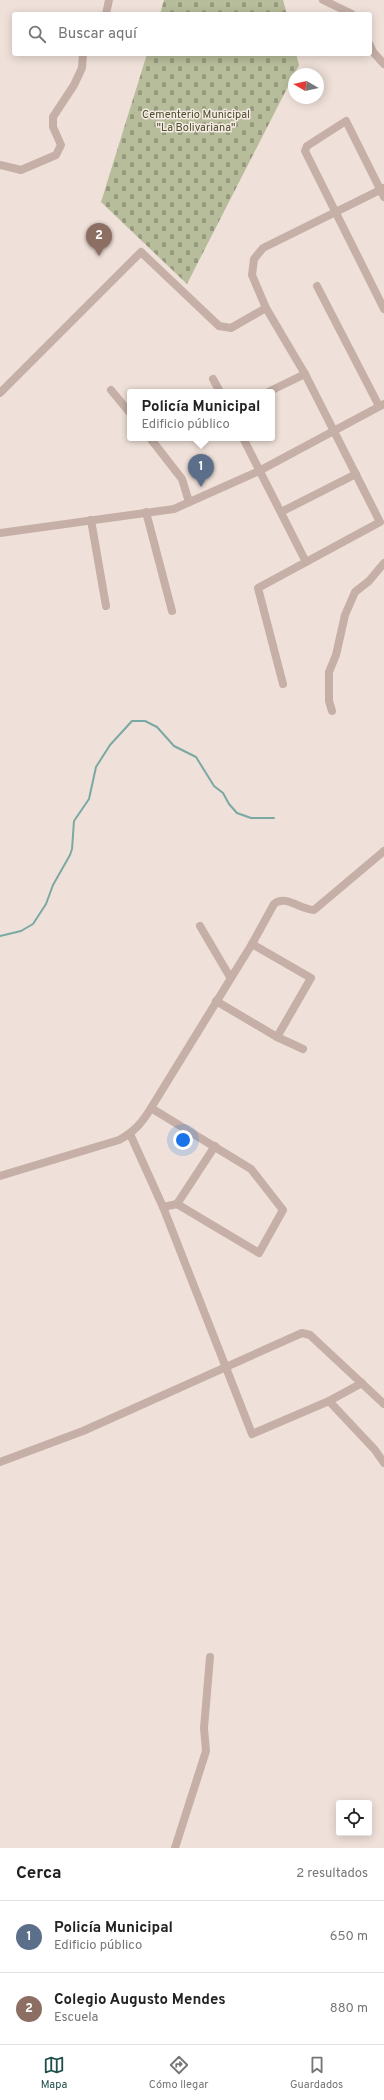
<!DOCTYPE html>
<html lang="es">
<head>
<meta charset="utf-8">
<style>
	:root { --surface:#fff; --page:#f6f6f6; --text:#222; --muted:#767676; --line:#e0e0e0; --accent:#20504b }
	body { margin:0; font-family:Overpass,sans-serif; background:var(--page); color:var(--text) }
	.controls { position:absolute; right:12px; bottom:12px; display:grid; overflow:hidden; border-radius:4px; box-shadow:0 2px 10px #0003 }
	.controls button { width:36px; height:36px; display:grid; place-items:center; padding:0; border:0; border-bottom:1px solid var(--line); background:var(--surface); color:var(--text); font:20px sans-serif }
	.compass { position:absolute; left:288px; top:68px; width:36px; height:36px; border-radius:50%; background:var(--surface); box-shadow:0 2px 10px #0003; rotate:279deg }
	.you { position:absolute; left:183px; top:1140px; width:14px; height:14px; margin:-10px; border:3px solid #fff; border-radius:50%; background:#1a73e8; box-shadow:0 0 0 6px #1a73e833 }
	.badge { display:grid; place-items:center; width:26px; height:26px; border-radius:50%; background:var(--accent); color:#fff; font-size:13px; font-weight:700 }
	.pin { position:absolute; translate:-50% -33px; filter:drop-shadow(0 1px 2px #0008) }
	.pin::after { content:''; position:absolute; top:21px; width:14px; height:12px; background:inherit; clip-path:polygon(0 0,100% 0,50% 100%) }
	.popup { position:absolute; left:127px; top:389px; width:148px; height:52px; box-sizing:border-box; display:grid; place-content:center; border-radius:4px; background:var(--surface); filter:drop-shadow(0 1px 3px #0005); font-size:13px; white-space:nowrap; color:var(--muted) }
	.popup b { font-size:15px; color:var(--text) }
	.popup::after { content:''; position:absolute; left:50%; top:100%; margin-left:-8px; border:8px solid transparent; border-top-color:var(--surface) }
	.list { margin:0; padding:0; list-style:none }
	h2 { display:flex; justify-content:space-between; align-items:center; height:52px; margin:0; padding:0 16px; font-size:17px }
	h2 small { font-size:13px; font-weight:400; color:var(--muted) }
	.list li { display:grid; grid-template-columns:26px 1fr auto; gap:12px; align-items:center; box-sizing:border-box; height:72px; padding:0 16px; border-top:1px solid var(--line) }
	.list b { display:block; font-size:15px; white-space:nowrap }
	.list p { margin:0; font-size:13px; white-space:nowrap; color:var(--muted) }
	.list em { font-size:13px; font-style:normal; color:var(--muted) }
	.icon { flex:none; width:22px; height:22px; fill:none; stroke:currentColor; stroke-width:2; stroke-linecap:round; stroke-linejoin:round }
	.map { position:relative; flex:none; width:384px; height:1848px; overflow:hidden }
	.search { position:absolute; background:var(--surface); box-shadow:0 2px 10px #0003; left:12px; right:12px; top:12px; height:44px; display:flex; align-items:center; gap:10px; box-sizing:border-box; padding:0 14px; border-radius:4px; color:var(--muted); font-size:15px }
	.sheet { height:196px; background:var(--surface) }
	nav { display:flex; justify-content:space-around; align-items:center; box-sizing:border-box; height:56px; border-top:1px solid var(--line); background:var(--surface); font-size:11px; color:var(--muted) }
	nav a { display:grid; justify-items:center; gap:2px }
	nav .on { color:var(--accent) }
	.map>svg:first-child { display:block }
	.cemetery { fill:url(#cemetery-stones) }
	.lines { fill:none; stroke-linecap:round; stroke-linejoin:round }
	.stream { stroke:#7aa9a3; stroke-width:2 }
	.street { stroke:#c5afa6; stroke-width:8 }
	.labels { text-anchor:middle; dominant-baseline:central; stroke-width:3; stroke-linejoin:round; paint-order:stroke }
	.park-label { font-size:11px; fill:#484e2c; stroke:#f7ebe5 }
</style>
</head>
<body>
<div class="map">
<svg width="384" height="1848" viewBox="0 0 384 1848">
	<defs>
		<pattern id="cemetery-stones" width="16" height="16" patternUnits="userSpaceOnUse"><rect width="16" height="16" fill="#b7bc9a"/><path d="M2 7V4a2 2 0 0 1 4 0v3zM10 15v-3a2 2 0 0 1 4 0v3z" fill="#95997d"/></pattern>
	</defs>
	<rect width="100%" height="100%" fill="#efe1d9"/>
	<g class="cemetery">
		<path d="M164,0H283L287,14H160Z"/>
		<path d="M147,54H296L299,65L187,284L101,202Z"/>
	</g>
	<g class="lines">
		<path class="stream" d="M0,936L21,931L33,924L46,904L53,885L70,855L72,849L74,821L89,799L96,767L110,745L132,721H145L157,727L174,746L196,757L214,786L223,793L229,804L237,813L251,818H274"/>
		<g class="street">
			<path d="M323,0L352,14"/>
			<path d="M106,14L109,0"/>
			<path d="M370,45L373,52L384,64"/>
			<path d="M0,165L21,170L56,155L61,145L53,127V117L74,85L82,68L83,54"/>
			<path d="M384,197L346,121L307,146L305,151L384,309"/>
			<path d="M317,286L379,406"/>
			<path d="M213,379L220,392"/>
			<path d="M111,390L130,413"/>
			<path d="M268,392L305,374"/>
			<path d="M0,393L141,252L219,326L231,328L266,308"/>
			<path d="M150,438L182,479L189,502"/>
			<path d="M243,438L306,562"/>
			<path d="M146,512L172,611"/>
			<path d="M281,512L356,474"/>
			<path d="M91,520L106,606"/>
			<path d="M0,533L174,509L259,471L384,404"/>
			<path d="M283,684L258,588L380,522L305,374L266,308L252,275L254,259L263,248L384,188"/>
			<path d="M332,711L329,701V672L336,655L345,615L355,592L369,581L384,563"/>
			<path d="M200,926L230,977"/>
			<path d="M252,944L311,978L277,1037"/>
			<path d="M216,1001L277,1037L303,1049"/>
			<path d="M151,1108L251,1169L283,1210L259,1253L177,1204L163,1207"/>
			<path d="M130,1134L163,1207L252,1434L329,1401L362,1383"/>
			<path d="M0,1176L119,1140C134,1132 142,1123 151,1108L252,944L274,904C286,894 300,910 314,910L384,851"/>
			<path d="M177,1204L215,1146"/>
			<path d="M329,1401L375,1450L384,1463"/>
			<path d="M0,1462L83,1431L302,1333L310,1335L384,1404"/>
			<path d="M175,1848L206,1751L204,1728L210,1657"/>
		</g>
	</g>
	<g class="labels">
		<g class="park-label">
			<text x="196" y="115">Cementerio Municipal<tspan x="196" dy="13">"La Bolivariana"</tspan></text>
		</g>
	</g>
</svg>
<div class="controls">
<button><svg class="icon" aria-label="locate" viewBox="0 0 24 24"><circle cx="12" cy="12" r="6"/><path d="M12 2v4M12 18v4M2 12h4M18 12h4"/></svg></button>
</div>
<svg class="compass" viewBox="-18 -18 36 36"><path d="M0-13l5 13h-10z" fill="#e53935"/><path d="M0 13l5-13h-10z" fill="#767676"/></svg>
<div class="you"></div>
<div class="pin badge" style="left:201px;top:487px;background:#5c6f8a">1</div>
<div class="popup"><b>Policía Municipal</b>Edificio público</div>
<div class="pin badge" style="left:99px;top:256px;background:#8d6e63">2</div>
<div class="search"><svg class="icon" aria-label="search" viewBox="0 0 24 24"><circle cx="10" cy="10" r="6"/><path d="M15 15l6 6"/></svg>Buscar aquí</div>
</div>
<section class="sheet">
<h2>Cerca<small>2 resultados</small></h2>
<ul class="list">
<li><span class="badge" style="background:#5c6f8a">1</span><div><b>Policía Municipal</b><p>Edificio público</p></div><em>650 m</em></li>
<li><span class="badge" style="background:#8d6e63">2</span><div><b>Colegio Augusto Mendes</b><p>Escuela</p></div><em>880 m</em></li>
</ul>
</section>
<nav>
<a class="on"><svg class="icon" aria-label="map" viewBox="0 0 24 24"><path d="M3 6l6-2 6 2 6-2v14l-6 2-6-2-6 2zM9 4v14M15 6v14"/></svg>Mapa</a>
<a><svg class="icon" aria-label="directions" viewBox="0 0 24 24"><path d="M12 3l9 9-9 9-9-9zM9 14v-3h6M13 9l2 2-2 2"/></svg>Cómo llegar</a>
<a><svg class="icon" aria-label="saved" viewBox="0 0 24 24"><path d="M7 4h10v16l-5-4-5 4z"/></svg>Guardados</a>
</nav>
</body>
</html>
